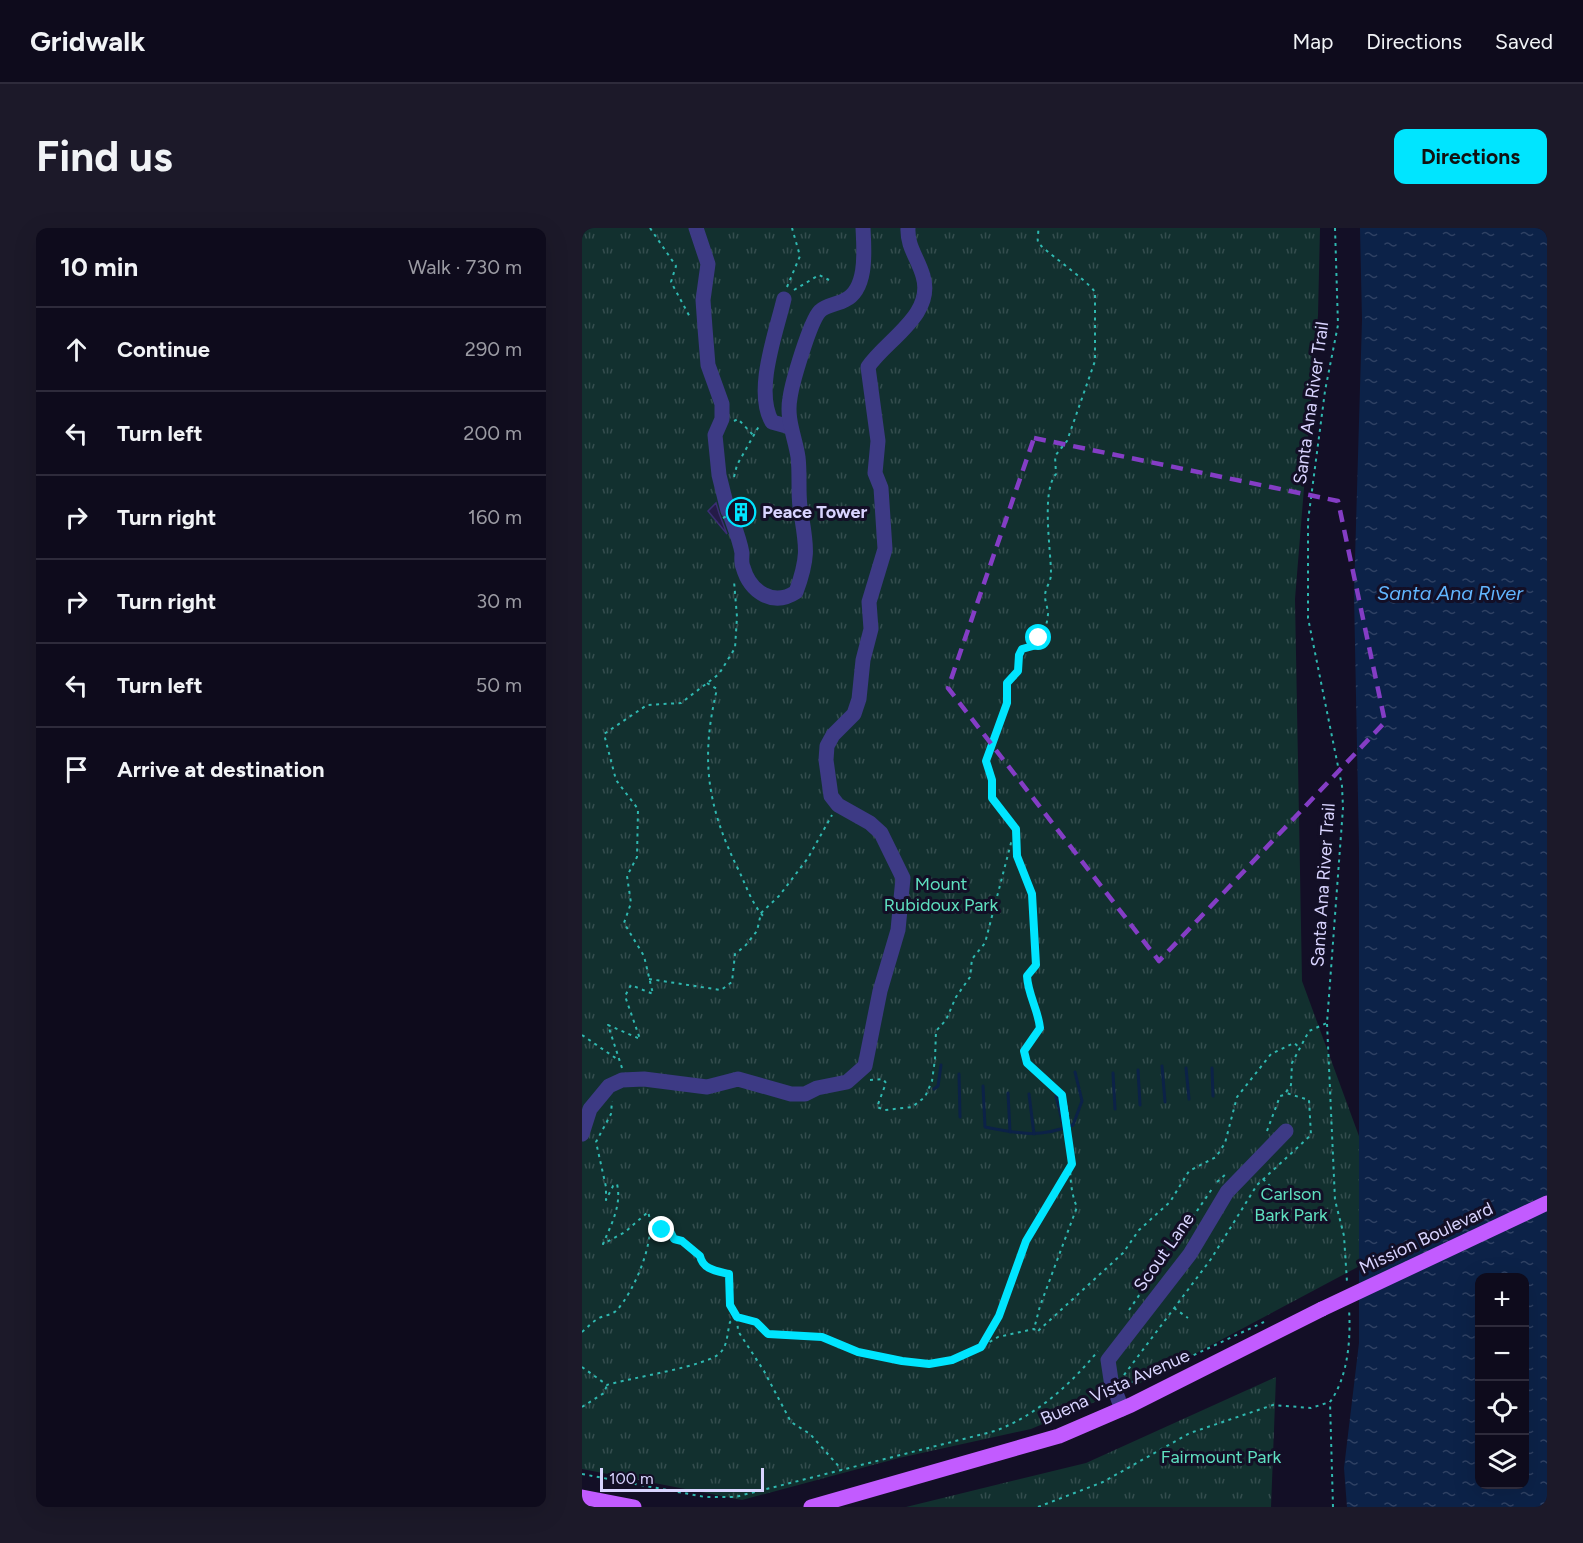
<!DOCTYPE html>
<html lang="en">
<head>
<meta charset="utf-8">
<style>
	:root { --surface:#0e0b1c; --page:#1c1929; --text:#f1f3f6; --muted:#9b9ba3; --line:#2e2b3b; --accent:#00e5ff }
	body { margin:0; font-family:Figtree,sans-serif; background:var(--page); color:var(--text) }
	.controls { position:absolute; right:18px; bottom:18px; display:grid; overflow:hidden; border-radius:12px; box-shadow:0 6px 24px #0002 }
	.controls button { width:54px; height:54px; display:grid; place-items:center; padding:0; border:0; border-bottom:2px solid var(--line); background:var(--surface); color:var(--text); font:30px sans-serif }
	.scale { position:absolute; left:18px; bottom:15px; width:164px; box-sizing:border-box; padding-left:6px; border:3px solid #d9d4ff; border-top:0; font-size:16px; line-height:21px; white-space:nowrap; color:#d9d4ff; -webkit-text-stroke:4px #130f26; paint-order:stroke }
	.stop { position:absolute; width:18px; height:18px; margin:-14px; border:4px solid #00e5ff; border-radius:50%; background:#fff }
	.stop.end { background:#00e5ff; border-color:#fff; box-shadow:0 2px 6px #0008 }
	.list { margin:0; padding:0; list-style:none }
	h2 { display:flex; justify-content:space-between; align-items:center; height:78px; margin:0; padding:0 24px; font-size:26px }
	h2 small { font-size:20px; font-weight:400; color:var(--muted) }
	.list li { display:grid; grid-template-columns:39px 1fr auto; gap:18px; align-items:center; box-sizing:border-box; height:84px; padding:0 24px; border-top:2px solid var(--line) }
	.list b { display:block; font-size:22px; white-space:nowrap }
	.list em { font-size:20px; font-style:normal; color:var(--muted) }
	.icon { flex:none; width:33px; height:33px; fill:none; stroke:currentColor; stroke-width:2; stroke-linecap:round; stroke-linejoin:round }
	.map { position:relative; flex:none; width:965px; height:1279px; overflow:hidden; border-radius:12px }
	header { display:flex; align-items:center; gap:36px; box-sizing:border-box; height:84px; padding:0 30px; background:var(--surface); border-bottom:2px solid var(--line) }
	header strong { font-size:28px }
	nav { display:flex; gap:33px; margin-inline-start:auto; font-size:21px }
	.intro { display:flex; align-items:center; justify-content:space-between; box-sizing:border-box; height:144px; padding:0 36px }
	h1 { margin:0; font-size:42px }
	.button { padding:15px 27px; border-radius:12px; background:var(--accent); color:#111; font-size:21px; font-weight:700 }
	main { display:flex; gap:36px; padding:0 36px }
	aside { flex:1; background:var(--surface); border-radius:12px; box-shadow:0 6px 24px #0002 }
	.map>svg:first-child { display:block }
	.park { fill:url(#park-tufts) }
	.water { fill:url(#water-ripples); fill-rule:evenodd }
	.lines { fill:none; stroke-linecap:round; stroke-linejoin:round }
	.stream { stroke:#0c2248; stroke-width:3 }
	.building { fill:#241b47; stroke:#3b2d73; stroke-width:1.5 }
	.path { stroke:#2fb8b0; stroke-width:2; stroke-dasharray:3 4.5; stroke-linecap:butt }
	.minor { stroke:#3d3a85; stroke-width:15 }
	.major { stroke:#c25bff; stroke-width:15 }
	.path-bridge { stroke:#2fb8b0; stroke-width:2; stroke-dasharray:3 4.5; stroke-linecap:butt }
	.major-bridge { stroke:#c25bff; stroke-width:15 }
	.route { stroke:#00e5ff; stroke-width:8 }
	.marked { fill:none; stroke:#843dc5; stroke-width:4.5; stroke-dasharray:12 8; stroke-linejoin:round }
	.labels { text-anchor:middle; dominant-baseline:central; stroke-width:6; stroke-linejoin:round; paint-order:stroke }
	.street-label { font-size:18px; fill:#d9d4ff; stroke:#130f26 }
	.poi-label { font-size:18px; font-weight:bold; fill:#d9d4ff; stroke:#130f26; text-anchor:start }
	.park-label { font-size:18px; fill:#5fe0c0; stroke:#130f26 }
	.water-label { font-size:20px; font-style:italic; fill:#62b6ff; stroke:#130f26 }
</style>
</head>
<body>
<header>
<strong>Gridwalk</strong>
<nav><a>Map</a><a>Directions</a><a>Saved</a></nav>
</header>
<div class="intro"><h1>Find us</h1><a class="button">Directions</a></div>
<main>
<aside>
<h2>10 min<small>Walk · 730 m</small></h2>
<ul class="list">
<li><svg class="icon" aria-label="ahead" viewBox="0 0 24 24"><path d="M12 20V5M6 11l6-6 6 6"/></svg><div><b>Continue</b></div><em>290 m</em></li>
<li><svg class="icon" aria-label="left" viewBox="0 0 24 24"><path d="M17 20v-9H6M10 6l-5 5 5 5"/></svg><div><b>Turn left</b></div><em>200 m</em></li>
<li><svg class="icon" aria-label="right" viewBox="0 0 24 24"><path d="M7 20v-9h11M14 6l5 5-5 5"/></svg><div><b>Turn right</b></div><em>160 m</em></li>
<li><svg class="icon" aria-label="right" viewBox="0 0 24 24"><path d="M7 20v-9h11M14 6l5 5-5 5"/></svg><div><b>Turn right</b></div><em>30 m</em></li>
<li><svg class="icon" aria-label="left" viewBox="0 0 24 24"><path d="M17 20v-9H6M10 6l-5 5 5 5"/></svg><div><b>Turn left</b></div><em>50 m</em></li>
<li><svg class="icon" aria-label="arrive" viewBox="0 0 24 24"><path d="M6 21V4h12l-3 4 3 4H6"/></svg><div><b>Arrive at destination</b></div></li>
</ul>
</aside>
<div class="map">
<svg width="965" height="1279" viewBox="0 0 965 1279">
	<defs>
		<pattern id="park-tufts" width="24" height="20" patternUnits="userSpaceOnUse" patternTransform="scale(1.5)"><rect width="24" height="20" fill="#12302f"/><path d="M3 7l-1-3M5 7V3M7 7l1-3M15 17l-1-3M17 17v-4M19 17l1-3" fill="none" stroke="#344d4e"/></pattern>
		<pattern id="water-ripples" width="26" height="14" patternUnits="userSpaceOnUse" patternTransform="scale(1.5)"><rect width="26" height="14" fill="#0c2248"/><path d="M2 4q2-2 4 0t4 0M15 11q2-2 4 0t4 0" fill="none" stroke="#2f4163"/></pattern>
	</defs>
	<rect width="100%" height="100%" fill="#130f26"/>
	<g class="park">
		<path d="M0,0H738L736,87L713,371L720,753L817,1017L558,1155L449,1201L317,1230L160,1272L0,1241Z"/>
		<path d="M694,1149L689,1279H324L504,1235Z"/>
	</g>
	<path class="water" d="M778,0H965V1279H765L762,1240L777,1115V620L772,366L780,92ZM897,1050H942V1256H897Z"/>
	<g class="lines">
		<g class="stream">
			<path d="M580,838L583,874"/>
			<path d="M604,840L607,871"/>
			<path d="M630,840L631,868"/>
			<path d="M556,842L558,877"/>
			<path d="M531,845L533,881"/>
			<path d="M377,846L378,889"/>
			<path d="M401,858L403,899C438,906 457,910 491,897L500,873L493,844"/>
			<path d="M352,861L356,858L359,837"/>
			<path d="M426,865L428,904"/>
			<path d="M447,866L452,906"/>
			<path d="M474,868L482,901"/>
		</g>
	</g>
	<path class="building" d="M134,275L137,285L145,306L126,283Z"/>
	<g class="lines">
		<g class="path">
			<path d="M68,0L94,38L89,54L109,91"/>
			<path d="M753,0L756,97L743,163L726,293V390L760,558L761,580L745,795L753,972L762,1008L765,1054"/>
			<path d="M205,59L218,28L210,0"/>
			<path d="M212,62L237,47L247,52"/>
			<path d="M152,193L156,191L171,207"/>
			<path d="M152,249L155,237L177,198"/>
			<path d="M125,455L135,461C118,532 125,579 158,645C165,660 171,678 183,690"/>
			<path d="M434,614V601L410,570L409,551L404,533L425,475V455L436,443L437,427L440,421C455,417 465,403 466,386C466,380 463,374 463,368C463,360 469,354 469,346C469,322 459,263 474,246L473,228L485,213L513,133V64C503,50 459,21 456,14C455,10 457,4 456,0"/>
			<path d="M67,751L139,762L150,754L153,726L163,718L175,703L179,685L197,668L226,630L250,587"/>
			<path d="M0,807L35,831"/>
			<path d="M40,840L26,797L58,811L43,768L49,757L71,766L62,728L42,695L49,675L45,648L55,629L56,581L34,552L22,506L65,477L99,475L137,446L153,420L155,389L152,353"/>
			<path d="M288,852L301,851L304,855L295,879L303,882L330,879L343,869L350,853L353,831L354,803L364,792L374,769L388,749L390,731L403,715L429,615L434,614L435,628L450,666L455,719L454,737L445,748C446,767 456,781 458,800L442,823C447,848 473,850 481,868C495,901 481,949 495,979L458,1078L452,1101"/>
			<path d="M685,903L698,868L702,867L709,857L710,835L727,803L745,795"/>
			<path d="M681,951L694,964"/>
			<path d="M635,954L646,944"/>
			<path d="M70,1001H87L92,1011L100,1013L118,1028C121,1042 135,1043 147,1046L148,1077L155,1089L156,1103L182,1143L209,1194L228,1206L260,1242"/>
			<path d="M592,1080L606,1090"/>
			<path d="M547,1082L630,961"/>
			<path d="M0,1104C5,1100 9,1095 14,1092C20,1087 29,1088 35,1082C53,1062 75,1010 66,984L43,1004L21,1016C29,997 40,977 35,956L31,958L24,972V959L14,914L29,886L30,873"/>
			<path d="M400,1117L417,1088L444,1013L489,937"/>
			<path d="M0,1139L25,1157C47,1150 126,1138 138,1125C146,1117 145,1105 148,1094L155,1089L173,1094L186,1106L198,1108L232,1107L276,1124L347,1136L386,1127L416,1109L452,1101L455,1104L541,1025L557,1002L588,974L607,943L634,929L643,915L655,869L689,826L712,815L717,819"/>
			<path d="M542,1147L629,1031L675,957L729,907L727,872L704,865"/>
			<path d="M543,1151L550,1154L561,1151L682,1094"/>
			<path d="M0,1179L22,1165L25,1157"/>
			<path d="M0,1246L123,1269H153L413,1203C455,1187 488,1157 516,1123"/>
			<path d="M456,1279L521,1254L608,1205L691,1177L729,1180L748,1174"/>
			<path d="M751,1279L748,1174C766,1149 769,1111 767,1081"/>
		</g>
		<g class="minor">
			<path d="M114,0L126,36L121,72L123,100L126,137L140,176V191L133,207L137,247L146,283"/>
			<path d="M202,71C194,105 172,163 190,194L208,199"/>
			<path d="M149,289C153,300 158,313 160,325C160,329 159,335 161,339C168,364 191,379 214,364C228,326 224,317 218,279C216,263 218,245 216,229C213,209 204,191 208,170C210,155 228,93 238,83C244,77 256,76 263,72C286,61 282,21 281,0"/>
			<path d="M0,906L8,881L27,858L40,852L62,851L125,859L156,851L209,866H223L235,860L265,854L283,838L298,763L316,702L321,650L299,605L288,595L256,577L249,568L244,532L245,518L251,507L272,486L277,471L281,432L289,401L287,374L303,321L299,260L293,245L296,213L286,139C304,112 353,87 341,48C336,30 325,19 326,0"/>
			<path d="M540,1181L529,1152L526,1132L608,1026L645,964L704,903"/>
		</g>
		<g class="major">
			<path d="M0,1269L52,1279"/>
			<path d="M229,1279L477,1208L549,1177L740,1081"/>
		</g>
		<path class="path-bridge" d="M141,290L156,282"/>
		<path class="major-bridge" d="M740,1081L965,975"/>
	</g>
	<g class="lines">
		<path class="route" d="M80,1002L87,1001L92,1011L100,1013L118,1028C121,1042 135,1043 147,1046L148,1077L155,1089L174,1094L186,1106L240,1109L276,1124L320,1133L347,1136L370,1132L399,1119L417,1088L444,1013L490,936L480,867L445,835L442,823L458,800C456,781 446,767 445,748L454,737L450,666L435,628L434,601L410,570V552L404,533L425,475V455L436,443L437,427L440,421L451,418L457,410"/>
	</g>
	<path class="marked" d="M452,210L756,273L803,494L577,733L366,460Z"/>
	<defs>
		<g id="building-ring" transform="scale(1.5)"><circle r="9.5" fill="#130f26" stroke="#00e5ff" stroke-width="1.5"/><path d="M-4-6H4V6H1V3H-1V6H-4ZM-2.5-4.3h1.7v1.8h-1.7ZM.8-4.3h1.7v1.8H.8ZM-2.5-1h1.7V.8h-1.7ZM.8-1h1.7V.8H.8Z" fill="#00e5ff"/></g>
	</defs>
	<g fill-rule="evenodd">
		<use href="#building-ring" x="159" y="284"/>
	</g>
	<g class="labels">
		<g class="street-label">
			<text transform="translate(729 175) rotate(-82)">Santa Ana River Trail</text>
			<text transform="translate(741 657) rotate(-86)">Santa Ana River Trail</text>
			<text transform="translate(844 1010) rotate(-25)">Mission Boulevard</text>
			<text transform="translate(582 1024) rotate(-55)">Scout Lane</text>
			<text transform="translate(533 1159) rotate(-24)">Buena Vista Avenue</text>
		</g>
		<g class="poi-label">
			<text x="180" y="284">Peace Tower</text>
		</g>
		<g class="park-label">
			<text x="359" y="656">Mount<tspan x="359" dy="21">Rubidoux Park</tspan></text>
			<text x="709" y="966">Carlson<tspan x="709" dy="21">Bark Park</tspan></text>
			<text x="639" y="1229">Fairmount Park</text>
		</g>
		<g class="water-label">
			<text x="868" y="365">Santa Ana River</text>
		</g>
	</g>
</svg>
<div class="controls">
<button>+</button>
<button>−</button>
<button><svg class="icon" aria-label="locate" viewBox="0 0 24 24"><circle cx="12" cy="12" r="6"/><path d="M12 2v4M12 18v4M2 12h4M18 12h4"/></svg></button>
<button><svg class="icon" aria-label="layers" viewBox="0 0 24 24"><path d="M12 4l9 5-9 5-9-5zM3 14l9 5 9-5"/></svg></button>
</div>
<div class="scale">100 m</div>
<div class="stop" style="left:457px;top:410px"></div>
<div class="stop end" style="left:80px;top:1002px"></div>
</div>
</main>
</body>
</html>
